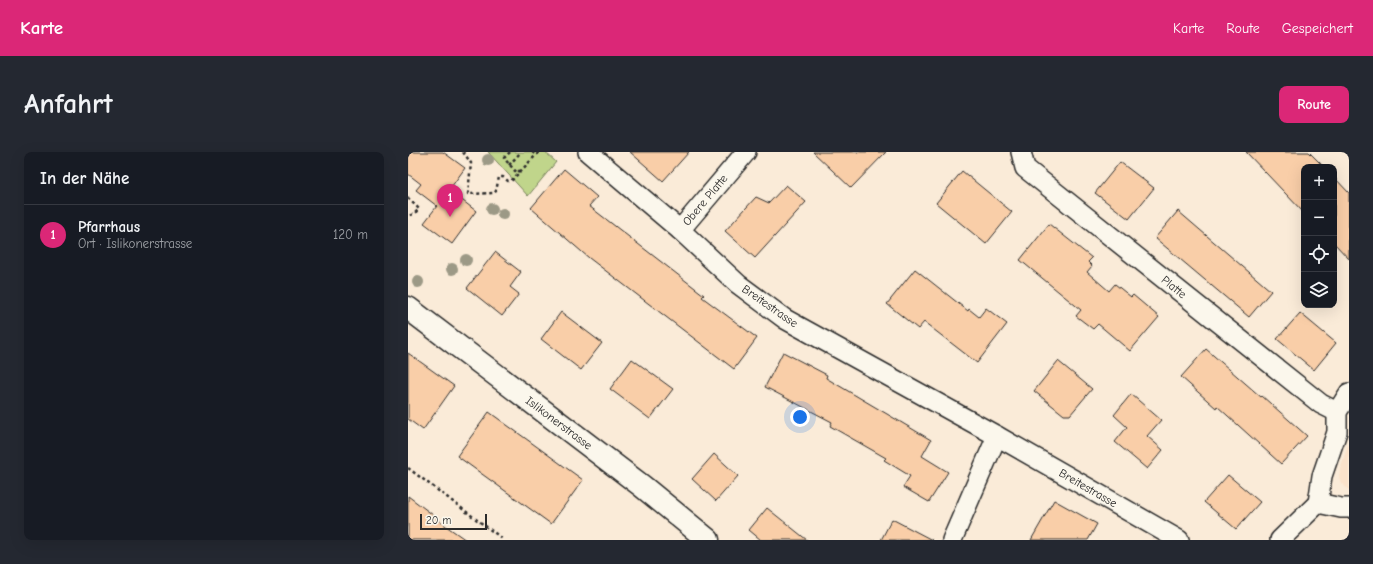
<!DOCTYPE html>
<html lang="de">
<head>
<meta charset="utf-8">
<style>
	:root { --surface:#171b24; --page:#242831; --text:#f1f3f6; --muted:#9ea1a6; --line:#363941; --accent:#db2777 }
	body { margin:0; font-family:"Comic Neue",sans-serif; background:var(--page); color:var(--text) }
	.controls { position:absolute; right:12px; top:12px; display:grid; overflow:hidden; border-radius:8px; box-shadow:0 4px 16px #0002 }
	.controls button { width:36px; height:36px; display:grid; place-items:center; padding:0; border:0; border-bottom:1px solid var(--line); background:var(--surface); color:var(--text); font:20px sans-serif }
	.scale { position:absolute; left:12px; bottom:10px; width:67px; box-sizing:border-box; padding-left:4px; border:2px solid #2b2b2b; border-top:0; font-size:11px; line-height:14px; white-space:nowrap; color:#2b2b2b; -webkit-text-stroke:3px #fbf7ec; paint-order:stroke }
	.you { position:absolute; left:392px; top:265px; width:14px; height:14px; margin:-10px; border:3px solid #fff; border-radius:50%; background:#1a73e8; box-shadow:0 0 0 6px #1a73e833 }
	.badge { display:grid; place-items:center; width:26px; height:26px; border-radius:50%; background:var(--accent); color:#fff; font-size:13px; font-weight:700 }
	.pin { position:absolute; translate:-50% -33px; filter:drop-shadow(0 1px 2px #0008) }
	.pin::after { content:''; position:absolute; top:21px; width:14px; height:12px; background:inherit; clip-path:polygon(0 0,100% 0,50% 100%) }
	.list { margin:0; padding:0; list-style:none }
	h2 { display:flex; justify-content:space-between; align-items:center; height:52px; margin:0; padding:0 16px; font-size:17px }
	h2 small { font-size:13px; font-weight:400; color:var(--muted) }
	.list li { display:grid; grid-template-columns:26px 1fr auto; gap:12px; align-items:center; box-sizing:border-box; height:60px; padding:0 16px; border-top:1px solid var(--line) }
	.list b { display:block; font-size:15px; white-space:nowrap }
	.list p { margin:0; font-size:13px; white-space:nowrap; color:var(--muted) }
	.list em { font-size:13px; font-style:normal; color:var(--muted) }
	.icon { flex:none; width:22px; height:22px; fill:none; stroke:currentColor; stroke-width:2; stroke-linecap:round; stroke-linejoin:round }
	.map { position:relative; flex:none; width:941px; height:388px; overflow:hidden; border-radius:8px }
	header { display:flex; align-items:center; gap:24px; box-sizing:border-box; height:56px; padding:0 20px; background:var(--accent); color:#fff }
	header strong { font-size:19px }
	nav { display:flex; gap:22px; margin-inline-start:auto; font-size:14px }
	.intro { display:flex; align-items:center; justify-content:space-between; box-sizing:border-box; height:96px; padding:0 24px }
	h1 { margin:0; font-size:28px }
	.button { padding:10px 18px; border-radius:8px; background:var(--accent); color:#fff; font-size:14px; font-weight:700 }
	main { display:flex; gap:24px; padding:0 24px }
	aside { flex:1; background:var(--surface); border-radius:8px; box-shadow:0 4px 16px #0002 }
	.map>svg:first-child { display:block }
	.built { fill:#fae2ca }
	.green { fill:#c0d58b; stroke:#76805b }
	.building { fill:#f9cea8; stroke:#2b2b2b }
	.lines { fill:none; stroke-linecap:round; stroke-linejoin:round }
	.minor-casing { stroke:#2b2b2b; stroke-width:22 }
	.tertiary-casing { stroke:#2b2b2b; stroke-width:25 }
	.path { stroke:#2b2b2b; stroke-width:2.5; stroke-dasharray:3 3; stroke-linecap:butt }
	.minor { stroke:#fbf7ec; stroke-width:19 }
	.tertiary { stroke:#fbf7ec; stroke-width:22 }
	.tree { fill:#9c9986 }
	.labels { text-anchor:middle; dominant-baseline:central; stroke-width:3; stroke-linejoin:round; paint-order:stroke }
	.street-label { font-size:12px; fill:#2b2b2b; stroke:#fbf7ec }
</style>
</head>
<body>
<header>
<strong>Karte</strong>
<nav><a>Karte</a><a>Route</a><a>Gespeichert</a></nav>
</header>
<div class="intro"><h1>Anfahrt</h1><a class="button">Route</a></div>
<main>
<aside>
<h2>In der Nähe<small></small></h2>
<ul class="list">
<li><span class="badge">1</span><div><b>Pfarrhaus</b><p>Ort · Islikonerstrasse</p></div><em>120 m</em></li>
</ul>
</aside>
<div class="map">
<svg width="941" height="388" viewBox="0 0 941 388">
	<rect width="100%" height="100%" fill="#faebd8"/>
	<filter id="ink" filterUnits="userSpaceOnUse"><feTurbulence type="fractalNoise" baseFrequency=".025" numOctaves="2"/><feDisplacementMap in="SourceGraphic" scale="8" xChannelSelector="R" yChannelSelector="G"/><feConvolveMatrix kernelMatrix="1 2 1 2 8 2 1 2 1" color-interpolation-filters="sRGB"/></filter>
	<g filter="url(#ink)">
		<path class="built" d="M941,290V338L933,331L931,325L932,317Z"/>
		<path class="green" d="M80,0H137L148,10L120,44Z"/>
		<g class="building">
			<path d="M0,0H35L57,16L41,38L68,59L44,92L16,71L29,54L8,38L13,32L0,22Z"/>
			<path d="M222,0H281L255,29Z"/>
			<path d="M405,0H478L443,36Z"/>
			<path d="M838,0H901L916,15H896V61Z"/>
			<path d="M712,10L746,36L721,67L687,41Z"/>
			<path d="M156,17L189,45L181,54L296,143L294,145L349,186L326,217L181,106L123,56Z"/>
			<path d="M554,19L604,60L578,92L528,51Z"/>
			<path d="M926,25L941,41V107L926,91Z"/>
			<path d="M378,33L398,50L347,106L317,79L348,45L361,51Z"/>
			<path d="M770,59L863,139L841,165L747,86Z"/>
			<path d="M641,72L684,106L680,110L684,114L679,120L701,139L707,132L723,145L725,143L751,165L722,199L690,172L685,177L668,164L673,158L612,108Z"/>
			<path d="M87,100L113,120L102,135L111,142L94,164L59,136Z"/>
			<path d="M507,117L560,159L561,157L571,165L578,156L599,172L569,211L516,170L510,177L479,152Z"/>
			<path d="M153,160L194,191L173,218L133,187Z"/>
			<path d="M892,161L928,191L906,218L869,187Z"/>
			<path d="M798,197L853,245L854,244L899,284L873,312L809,254L808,256L773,225Z"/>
			<path d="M375,200L419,223L418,226L523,288L514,304L540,320L521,350L495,335L502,324L476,308L478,306L422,274L424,270L357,235Z"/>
			<path d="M0,201L46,234L15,278L0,267Z"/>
			<path d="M224,207L265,237L242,267L202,237Z"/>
			<path d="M650,209L684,237L662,263H656L626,239Z"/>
			<path d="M723,242L753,268L739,284L755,298L739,317L707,290L719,275L706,263Z"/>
			<path d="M81,260L175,328L143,372L49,304Z"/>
			<path d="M306,302L330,324L308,349L284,327Z"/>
			<path d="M820,323L852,350L828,377L796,350Z"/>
			<path d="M0,344L29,366L28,367L58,388H0Z"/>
			<path d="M646,348L689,372L680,388H623Z"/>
			<path d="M359,356L399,388H353L341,378Z"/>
			<path d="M484,367L524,388H473Z"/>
		</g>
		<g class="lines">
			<g class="minor-casing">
				<g id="minor">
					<path d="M180,0L272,78L330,132L377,167L589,284L771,388"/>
					<path d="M613,0L617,16L913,252L929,260"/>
					<path d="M272,78L338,0"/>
					<path d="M910,351L914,324L929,280V260L941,241"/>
					<path d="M910,351L933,356H941"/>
					<path d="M544,388L589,284"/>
					<path d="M872,388L910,351"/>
				</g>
			</g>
			<g class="tertiary-casing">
				<path id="tertiary" d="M0,156L234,334L300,388"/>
			</g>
			<g class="path">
				<path d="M55,0L63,11L60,42L86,41L88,39L91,25H95L100,29H103L131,0"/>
				<path d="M102,0L96,6L107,19L109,17L112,20"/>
				<path d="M124,0L128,3"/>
				<path d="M101,13L113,0"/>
				<path d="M0,46L11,57L6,62L0,64"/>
				<path d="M0,316L96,388"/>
			</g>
			<use href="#minor" class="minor"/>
			<use href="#tertiary" class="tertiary"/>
		</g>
		<g class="tree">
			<circle cx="80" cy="8" r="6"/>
			<circle cx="84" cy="57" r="6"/>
			<circle cx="95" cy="62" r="6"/>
			<circle cx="58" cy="108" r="6"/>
			<circle cx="44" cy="117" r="6"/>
			<circle cx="10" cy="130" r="6"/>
		</g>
	</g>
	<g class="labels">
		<g class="street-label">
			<text transform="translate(297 48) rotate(-50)">Obere Platte</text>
			<text transform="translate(766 135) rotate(39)">Platte</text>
			<text transform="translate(362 154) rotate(35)">Breitestrasse</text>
			<text transform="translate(151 271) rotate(37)">Islikonerstrasse</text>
			<text transform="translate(680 336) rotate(30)">Breitestrasse</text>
		</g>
	</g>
</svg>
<div class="controls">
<button>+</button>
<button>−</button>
<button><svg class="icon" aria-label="locate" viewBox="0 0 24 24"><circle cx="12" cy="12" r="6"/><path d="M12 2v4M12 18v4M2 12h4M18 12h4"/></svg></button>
<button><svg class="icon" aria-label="layers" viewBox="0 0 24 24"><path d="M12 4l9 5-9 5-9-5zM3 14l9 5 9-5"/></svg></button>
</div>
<div class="scale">20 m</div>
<div class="you"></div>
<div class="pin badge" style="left:42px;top:65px">1</div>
</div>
</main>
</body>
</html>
